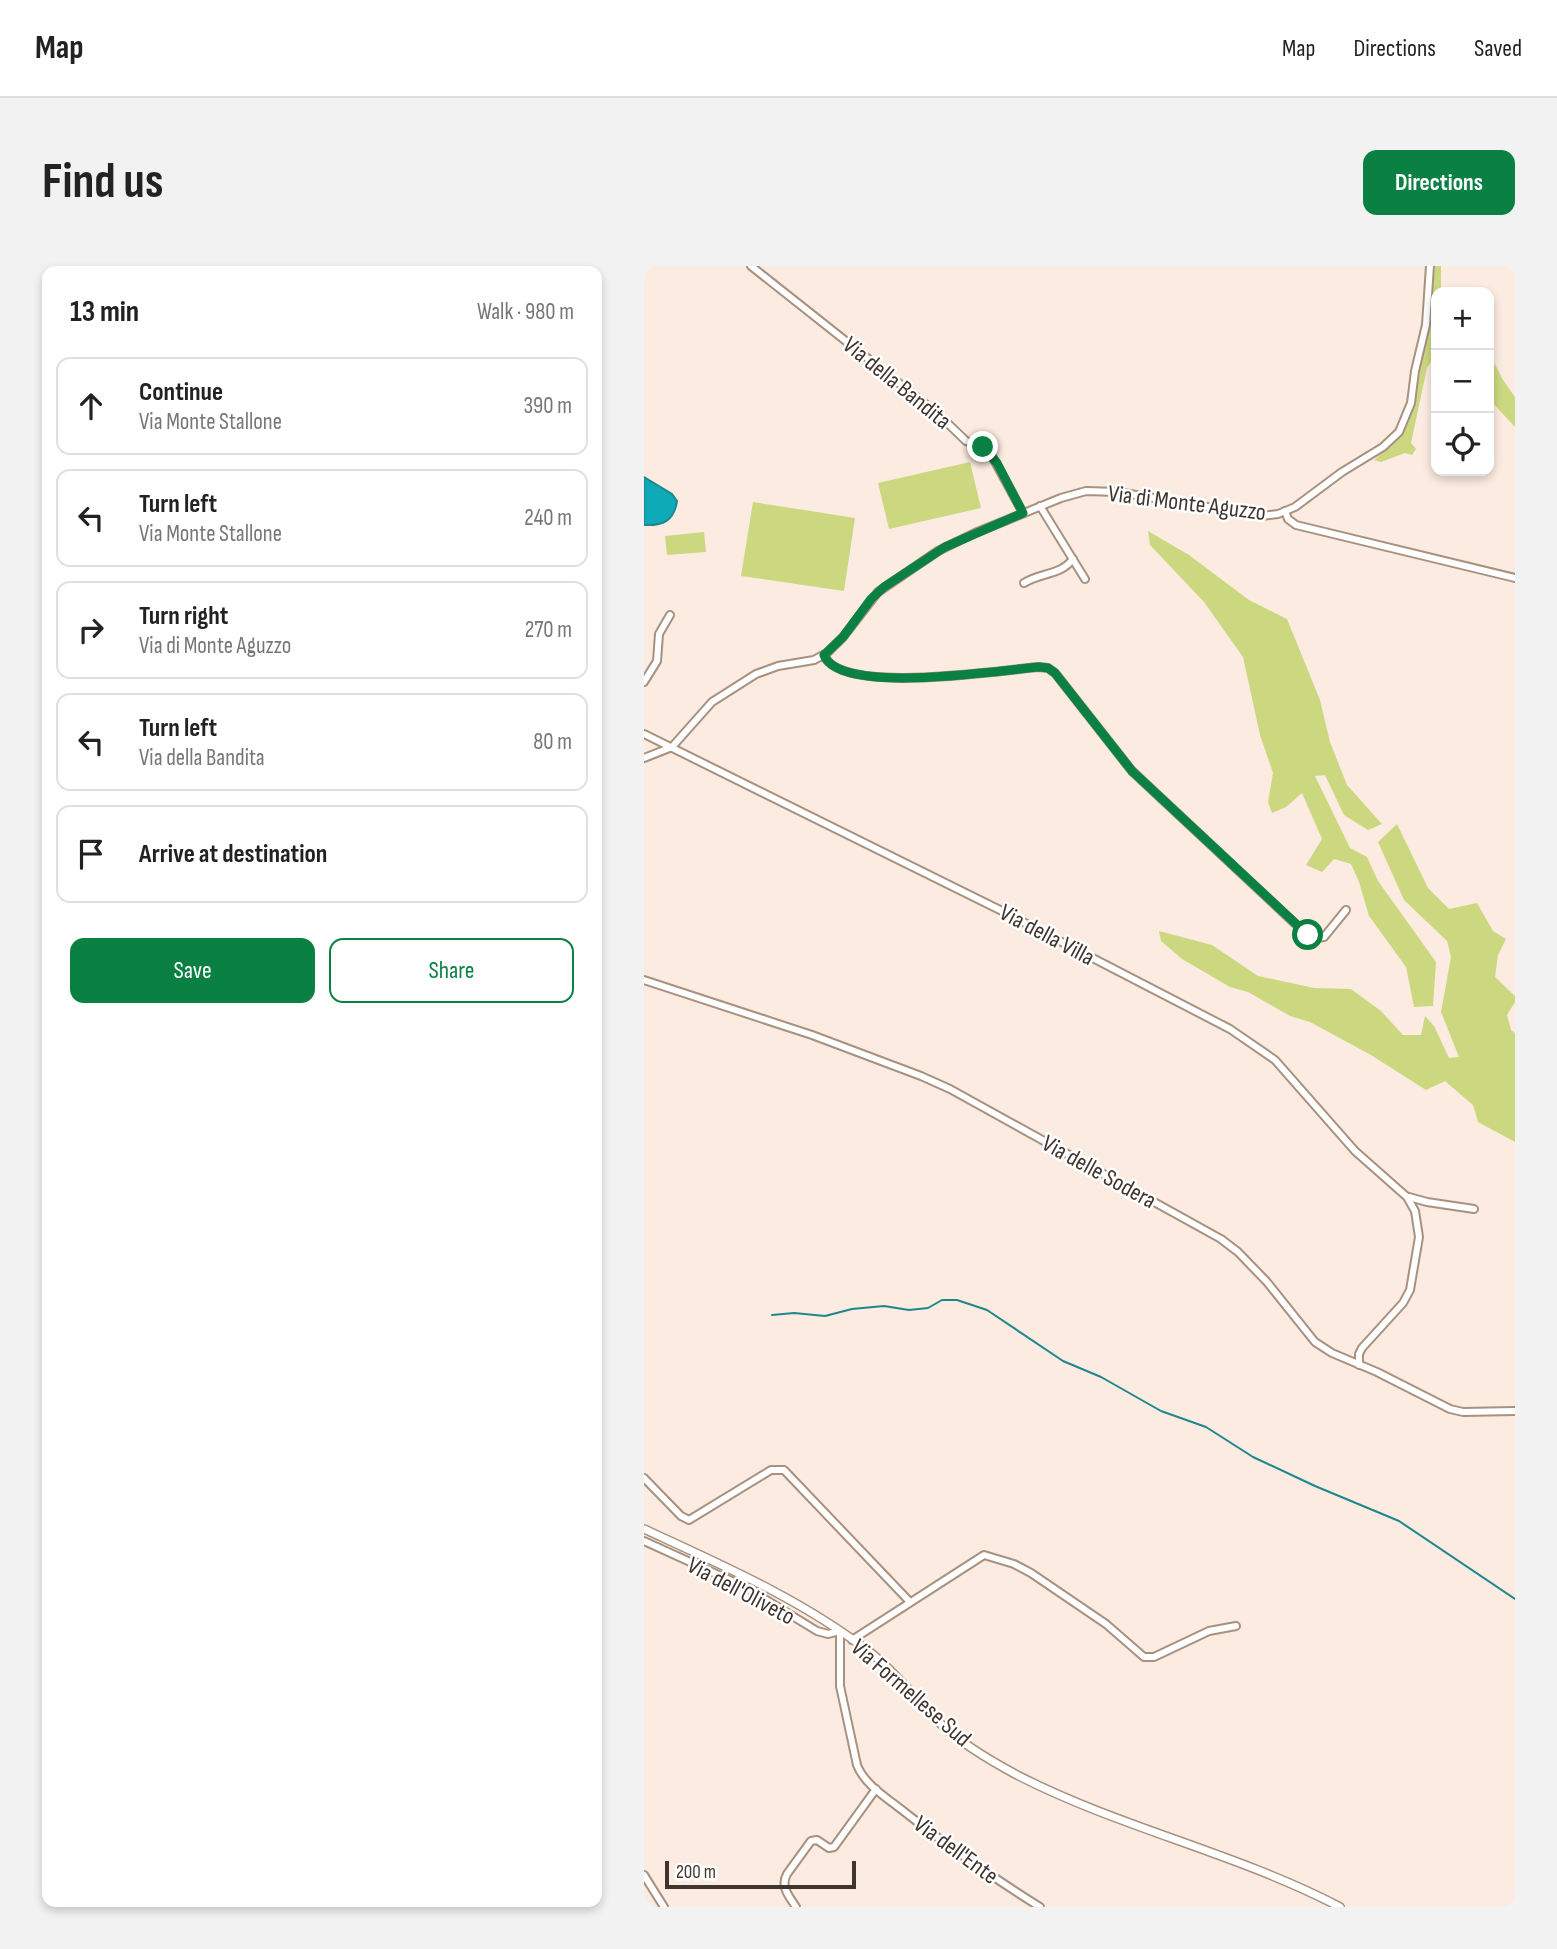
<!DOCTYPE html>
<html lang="en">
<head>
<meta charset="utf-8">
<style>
	:root { --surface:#fff; --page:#f2f2f2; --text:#222; --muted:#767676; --line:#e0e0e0; --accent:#0b8043 }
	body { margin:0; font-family:"Sofia Sans Condensed",sans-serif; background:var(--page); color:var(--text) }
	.controls { position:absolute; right:21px; top:21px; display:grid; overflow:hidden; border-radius:14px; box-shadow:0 4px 10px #0003 }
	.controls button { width:63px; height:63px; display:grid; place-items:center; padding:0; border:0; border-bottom:2px solid var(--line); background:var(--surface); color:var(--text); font:35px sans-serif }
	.scale { position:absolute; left:21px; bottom:18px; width:191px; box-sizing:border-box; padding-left:7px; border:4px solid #40352e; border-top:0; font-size:19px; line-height:24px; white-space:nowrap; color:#40352e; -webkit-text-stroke:5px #fff; paint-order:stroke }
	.stop { position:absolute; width:21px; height:21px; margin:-16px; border:5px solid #0b8043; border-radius:50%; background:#fff }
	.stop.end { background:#0b8043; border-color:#fff; box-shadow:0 2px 7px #0008 }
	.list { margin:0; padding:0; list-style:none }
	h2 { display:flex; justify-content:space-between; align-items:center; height:91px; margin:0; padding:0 28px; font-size:30px }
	h2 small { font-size:23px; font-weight:400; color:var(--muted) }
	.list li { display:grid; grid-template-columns:46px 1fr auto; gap:21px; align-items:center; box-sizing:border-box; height:98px; margin:0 14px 14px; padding:0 14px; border:2px solid var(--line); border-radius:14px }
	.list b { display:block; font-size:26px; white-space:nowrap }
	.list p { margin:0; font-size:23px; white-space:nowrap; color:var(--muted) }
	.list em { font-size:23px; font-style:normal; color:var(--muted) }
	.actions { display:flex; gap:14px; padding:21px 28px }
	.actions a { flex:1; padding:16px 0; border:2px solid var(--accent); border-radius:14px; text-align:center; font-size:24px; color:var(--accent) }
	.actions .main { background:var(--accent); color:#fff }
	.icon { flex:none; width:38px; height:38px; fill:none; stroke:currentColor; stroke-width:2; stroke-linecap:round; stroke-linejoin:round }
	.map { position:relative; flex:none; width:871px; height:1641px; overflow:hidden; border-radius:14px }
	header { display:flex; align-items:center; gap:42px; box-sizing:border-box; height:98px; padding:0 35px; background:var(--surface); border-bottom:2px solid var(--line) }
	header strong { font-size:33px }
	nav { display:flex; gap:38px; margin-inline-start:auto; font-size:24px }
	.intro { display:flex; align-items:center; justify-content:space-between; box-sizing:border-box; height:168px; padding:0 42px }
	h1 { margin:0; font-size:49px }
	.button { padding:18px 32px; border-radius:14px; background:var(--accent); color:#fff; font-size:24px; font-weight:700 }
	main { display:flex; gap:42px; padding:0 42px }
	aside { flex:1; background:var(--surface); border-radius:14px; box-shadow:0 4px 10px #0003 }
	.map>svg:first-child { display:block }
	.green { fill:#ccd880 }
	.water { fill:#0faab7; stroke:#1e878e; stroke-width:2 }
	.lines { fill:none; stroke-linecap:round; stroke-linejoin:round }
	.stream { stroke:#1e878e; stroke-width:2 }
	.minor-casing { stroke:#a8917f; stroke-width:10 }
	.tertiary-casing { stroke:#a8917f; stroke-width:10 }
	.minor { stroke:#fff; stroke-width:6 }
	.tertiary { stroke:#fff; stroke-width:7 }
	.route { stroke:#0b8043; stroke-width:9 }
	.labels { text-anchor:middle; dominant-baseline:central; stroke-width:5; stroke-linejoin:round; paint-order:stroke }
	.street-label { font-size:24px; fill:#40352e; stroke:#fff }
</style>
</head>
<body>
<header>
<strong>Map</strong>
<nav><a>Map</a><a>Directions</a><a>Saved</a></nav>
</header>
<div class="intro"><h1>Find us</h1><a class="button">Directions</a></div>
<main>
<aside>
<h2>13 min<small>Walk · 980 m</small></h2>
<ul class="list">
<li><svg class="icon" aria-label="ahead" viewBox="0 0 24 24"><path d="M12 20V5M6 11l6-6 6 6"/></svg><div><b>Continue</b><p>Via Monte Stallone</p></div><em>390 m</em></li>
<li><svg class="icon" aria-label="left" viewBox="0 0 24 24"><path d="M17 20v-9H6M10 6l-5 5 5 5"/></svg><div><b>Turn left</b><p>Via Monte Stallone</p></div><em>240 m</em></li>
<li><svg class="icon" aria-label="right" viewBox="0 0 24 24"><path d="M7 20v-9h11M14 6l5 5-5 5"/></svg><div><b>Turn right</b><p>Via di Monte Aguzzo</p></div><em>270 m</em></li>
<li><svg class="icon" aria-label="left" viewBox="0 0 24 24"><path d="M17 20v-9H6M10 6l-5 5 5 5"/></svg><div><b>Turn left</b><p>Via della Bandita</p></div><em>80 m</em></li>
<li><svg class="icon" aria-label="arrive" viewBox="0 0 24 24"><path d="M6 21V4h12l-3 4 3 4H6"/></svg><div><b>Arrive at destination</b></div></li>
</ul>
<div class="actions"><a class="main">Save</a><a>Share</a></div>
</aside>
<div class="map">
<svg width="871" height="1641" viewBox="0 0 871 1641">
	<rect width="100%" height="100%" fill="#fbebe0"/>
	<g class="green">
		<path d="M791,0H797V26H792V93H789L783,102L767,177L772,183L768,189L761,187L737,196L730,194L751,176L759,163L768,141L785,60Z"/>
		<path d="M845,87L859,114L871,131V161L845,133Z"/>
		<path d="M326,196L337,242L245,263L234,217Z"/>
		<path d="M109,236L211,252L200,325L97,310Z"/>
		<path d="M504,265L545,289L605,334L643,353L676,434L686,476L703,519L738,558L724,564L700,549L681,509L671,510L706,582L723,591L734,615L792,696L789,740L770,741L762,701L725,650L715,616L707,598L690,593L678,606L662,599L678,573L658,527L642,541L628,547L624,536L629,507L616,469L599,391L560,336L506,279Z"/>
		<path d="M60,266L62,286L23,289L21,270Z"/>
		<path d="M753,558L784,622L805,643L833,637L849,665L862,673L854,689L851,711L871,730V736L863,749L867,764L871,767V876L834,856L829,839L801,815L782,824L727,789L666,756L646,750L604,726L586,721L538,693L517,675L515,665L568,679L614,710L670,722L707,723L737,745L759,769H777L781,750L790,760L805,792L815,791L797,746L807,691L803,675L760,634L734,576Z"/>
	</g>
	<path class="water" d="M0,211L28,228L33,235C30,255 19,260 0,259Z"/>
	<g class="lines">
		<path class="stream" d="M128,1049L150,1047L181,1050L208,1043L240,1040L265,1044L284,1042L298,1034H313L343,1044L419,1095L457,1111L517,1145L562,1161L609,1191L671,1220L755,1255L871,1333"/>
		<g class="minor-casing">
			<g id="minor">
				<path d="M107,0L294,148L322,175L339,181L348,190L379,247"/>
				<path d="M396,240L441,313"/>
				<path d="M641,245L644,253L652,259L871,312"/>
				<path d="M380,317C397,306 416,310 429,293"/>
				<path d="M180,389C196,430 356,404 395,401L404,402L411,407L488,505L659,665L671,672L680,671L702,644"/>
				<path d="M0,416L13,395L15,368L26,349"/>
				<path d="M0,468L354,643L586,763L631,794L711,885L763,931L771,945L775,971L766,1024L759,1037L718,1082L715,1088V1099"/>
				<path d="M0,492L28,481L68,436L112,408L134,400L170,394L183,387L199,371L234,326L294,285L331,267L417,232L442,225L474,226L617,250L634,248L651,241L698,206L739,181L755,166L767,137L771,105L782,59L786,0"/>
				<path d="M0,714L168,769L277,810L306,823L577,973L594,986L623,1016L671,1076L688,1087L733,1106L806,1143L819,1146L871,1145"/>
				<path d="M765,931L783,936L830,943"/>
				<path d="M0,1212L37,1250L45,1254L127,1204H140L266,1336"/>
				<path d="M0,1275L101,1321L173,1365L184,1368L196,1365V1420L213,1499C220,1518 243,1532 258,1544C303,1580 348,1611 396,1641"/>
				<path d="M208,1374L340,1289L370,1298L387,1307L462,1358L500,1391H510L565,1365L592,1360"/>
				<path d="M0,1609L20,1641"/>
				<path d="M152,1641C145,1630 136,1621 143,1608L167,1575L173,1574L185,1582L190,1581L232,1523"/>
			</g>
		</g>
		<g class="tertiary-casing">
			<path id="tertiary" d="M0,1263C78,1299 159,1334 227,1387C254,1408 273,1436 298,1459C319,1479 347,1495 373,1509C476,1562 593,1587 696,1641"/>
		</g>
		<use href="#minor" class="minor"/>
		<use href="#tertiary" class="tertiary"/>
	</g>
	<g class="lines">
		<path class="route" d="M339,181L353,197L379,247L301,281L240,321L227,333L199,371L180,389C196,430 356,404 395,401L404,402L411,407L488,505L664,669"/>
	</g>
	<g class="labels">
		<g class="street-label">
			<text transform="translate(253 117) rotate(39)">Via della Bandita</text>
			<text transform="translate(543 237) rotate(7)">Via di Monte Aguzzo</text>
			<text transform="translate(403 669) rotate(28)">Via della Villa</text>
			<text transform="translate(455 906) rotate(29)">Via delle Sodera</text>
			<text transform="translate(97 1325) rotate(28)">Via dell'Oliveto</text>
			<text transform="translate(267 1427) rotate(41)">Via Formellese Sud</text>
			<text transform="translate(312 1584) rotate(36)">Via dell'Ente</text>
		</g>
	</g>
</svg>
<div class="controls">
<button>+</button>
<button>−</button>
<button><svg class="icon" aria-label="locate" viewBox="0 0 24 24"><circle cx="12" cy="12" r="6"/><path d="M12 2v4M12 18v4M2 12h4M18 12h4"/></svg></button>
</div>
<div class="scale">200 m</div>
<div class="stop" style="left:664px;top:669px"></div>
<div class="stop end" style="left:339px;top:181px"></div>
</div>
</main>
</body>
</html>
